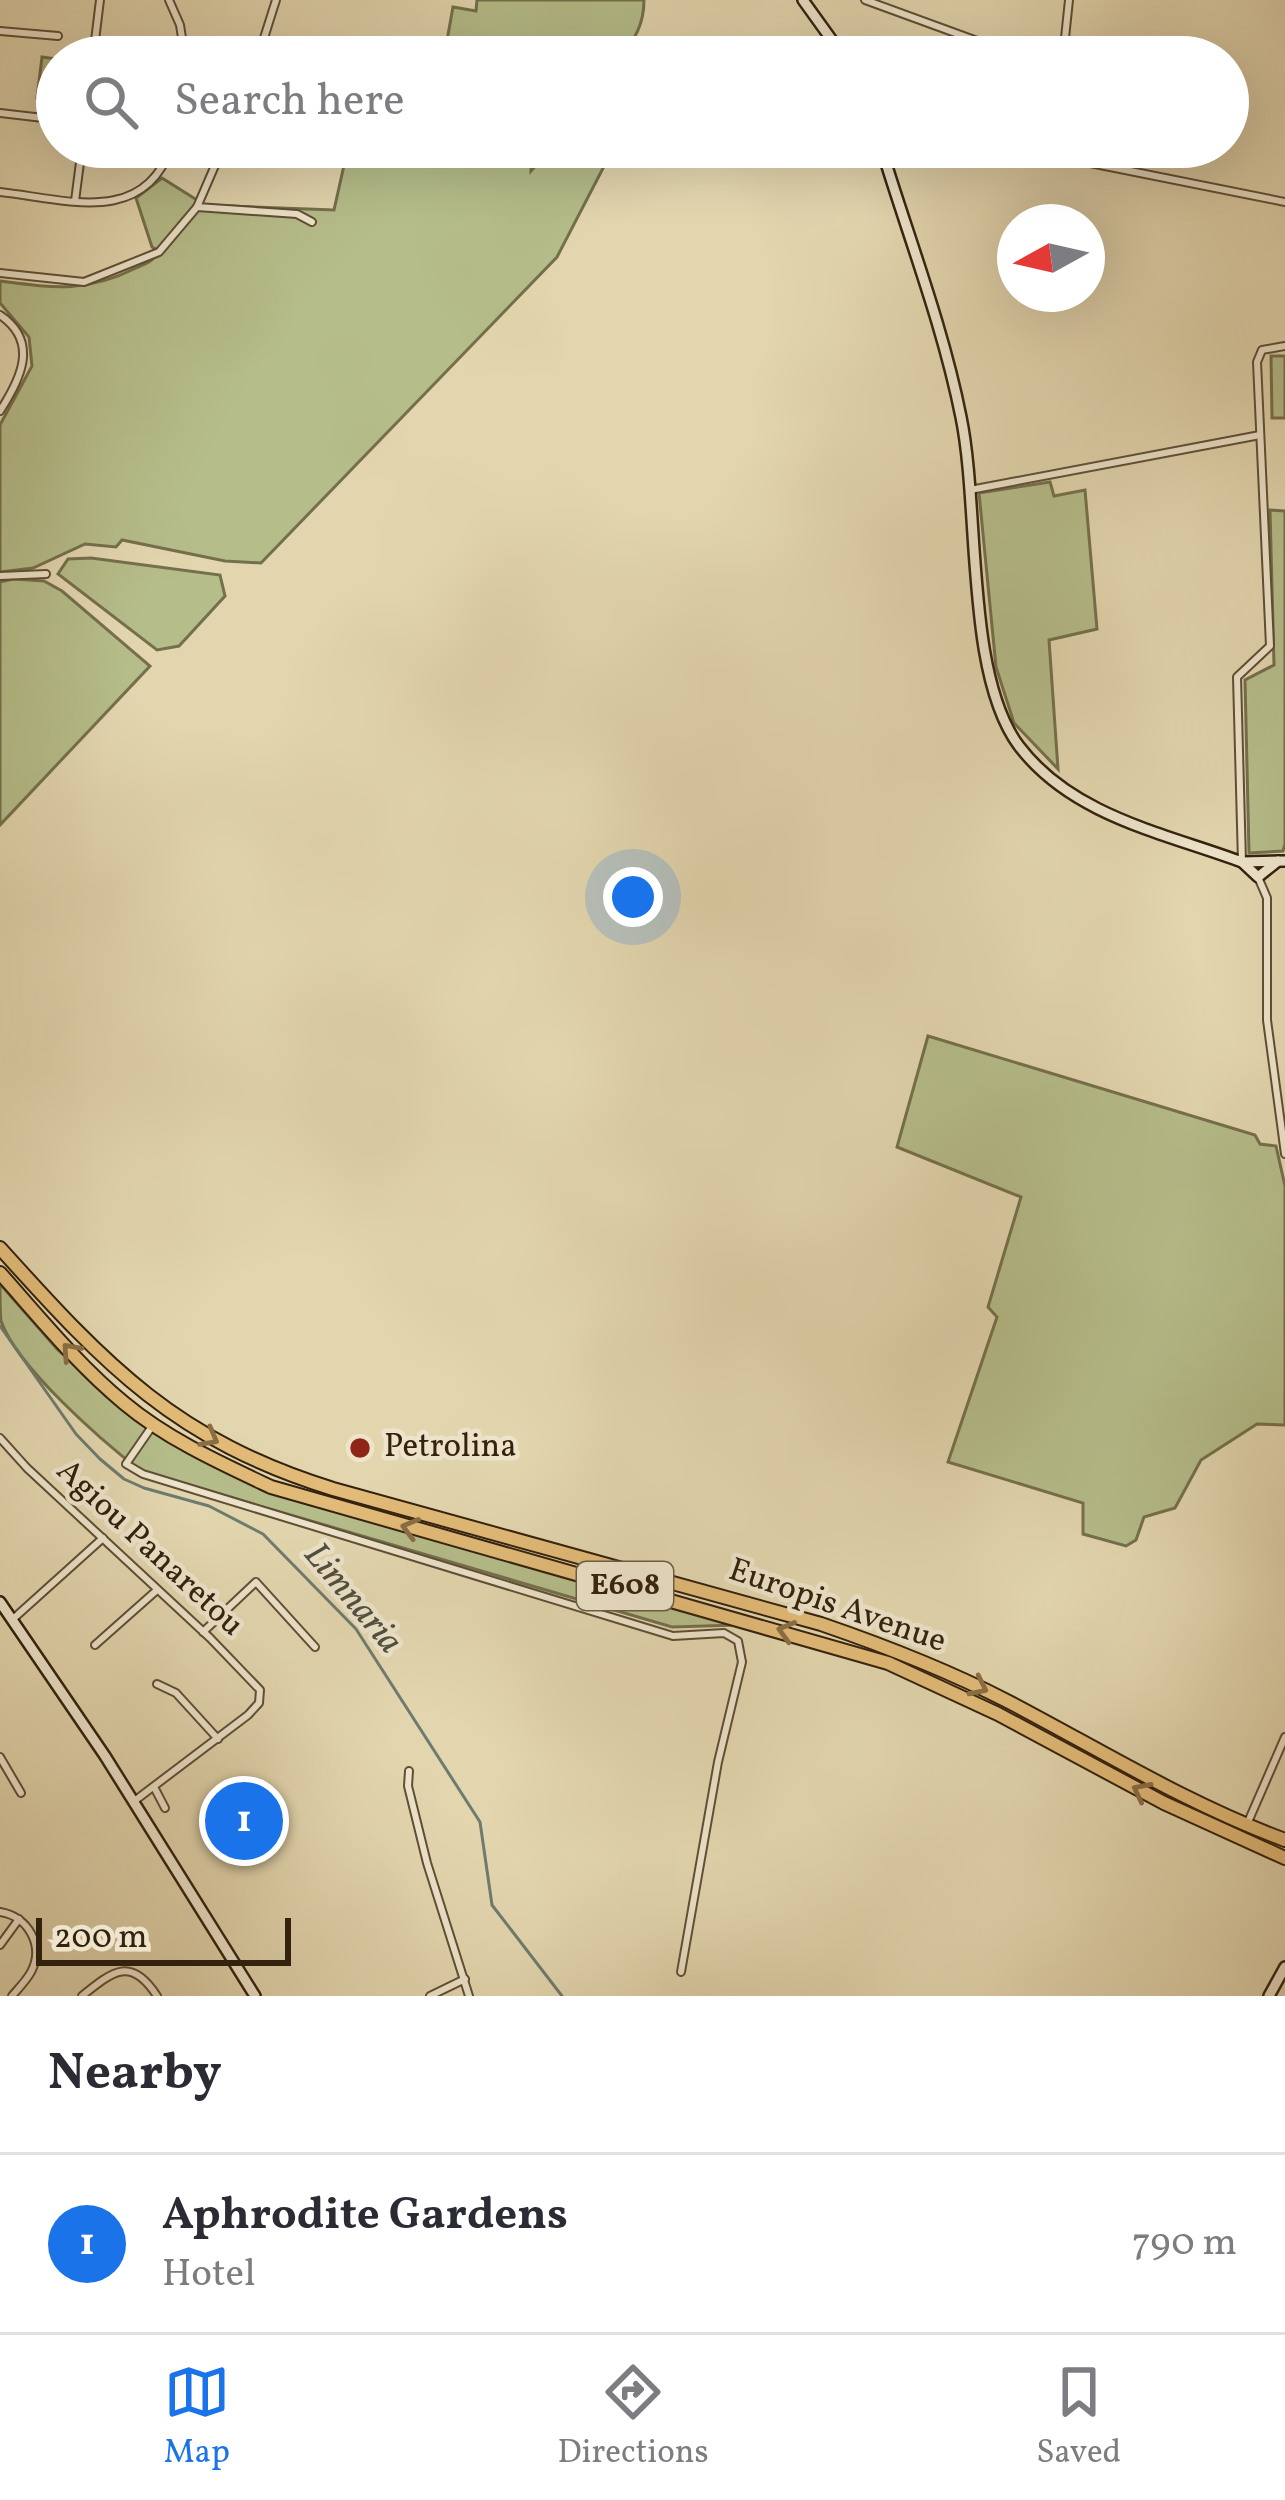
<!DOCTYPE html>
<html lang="en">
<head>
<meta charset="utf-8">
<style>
	:root { --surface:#fff; --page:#f7f7f7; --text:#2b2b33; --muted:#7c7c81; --line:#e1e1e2; --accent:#1a73e8 }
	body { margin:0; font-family:Vollkorn,serif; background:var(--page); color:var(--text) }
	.compass { position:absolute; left:997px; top:204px; width:108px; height:108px; border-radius:50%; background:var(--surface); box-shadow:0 12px 48px #0002; rotate:262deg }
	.scale { position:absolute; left:36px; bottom:30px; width:255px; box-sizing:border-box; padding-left:12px; border:6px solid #33220e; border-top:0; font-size:33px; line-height:42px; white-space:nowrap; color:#33220e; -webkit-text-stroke:9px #ede4cb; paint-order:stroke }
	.you { position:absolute; left:633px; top:897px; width:42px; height:42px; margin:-30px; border:9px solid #fff; border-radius:50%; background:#1a73e8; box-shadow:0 0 0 18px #1a73e833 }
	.badge { display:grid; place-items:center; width:78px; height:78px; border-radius:50%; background:var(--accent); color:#fff; font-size:39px; font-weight:700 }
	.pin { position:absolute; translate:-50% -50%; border:6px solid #fff; box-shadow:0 3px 12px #0006 }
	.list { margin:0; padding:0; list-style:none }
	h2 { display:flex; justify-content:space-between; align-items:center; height:156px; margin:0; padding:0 48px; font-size:51px }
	h2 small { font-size:39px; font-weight:400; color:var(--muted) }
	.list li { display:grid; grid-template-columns:78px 1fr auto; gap:36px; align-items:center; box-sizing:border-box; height:180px; padding:0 48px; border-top:3px solid var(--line) }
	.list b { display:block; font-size:45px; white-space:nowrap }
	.list p { margin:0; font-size:39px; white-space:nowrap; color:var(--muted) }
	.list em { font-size:39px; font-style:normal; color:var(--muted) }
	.icon { flex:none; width:66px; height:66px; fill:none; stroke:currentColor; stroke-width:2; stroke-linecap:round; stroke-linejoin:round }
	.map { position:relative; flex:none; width:1285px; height:1996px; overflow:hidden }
	.search { position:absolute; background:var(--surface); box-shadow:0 12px 48px #0002; left:36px; right:36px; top:36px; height:132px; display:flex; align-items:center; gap:30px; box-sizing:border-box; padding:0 42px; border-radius:66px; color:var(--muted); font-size:45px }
	.sheet { height:336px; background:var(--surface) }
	nav { display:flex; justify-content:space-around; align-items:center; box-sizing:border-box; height:168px; border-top:3px solid var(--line); background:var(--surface); font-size:33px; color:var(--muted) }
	nav a { display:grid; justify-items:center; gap:6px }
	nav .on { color:var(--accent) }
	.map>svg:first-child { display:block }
	.green { fill:#b5bd8a; stroke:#74704c; stroke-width:3 }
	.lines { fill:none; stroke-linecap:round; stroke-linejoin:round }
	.stream { stroke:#6e7c70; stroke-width:3 }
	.street-casing { stroke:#5f4f36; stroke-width:10 }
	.secondary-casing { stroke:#33220e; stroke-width:14 }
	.highway-casing { stroke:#33220e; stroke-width:16 }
	.street { stroke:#ede4cb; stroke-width:6 }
	.secondary { stroke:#ede4cb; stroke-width:9 }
	.highway { stroke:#e2bb78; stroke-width:12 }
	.oneway { stroke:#8a6e43 }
	.poi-dot { fill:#8f2418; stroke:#ede4cb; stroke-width:4.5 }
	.labels { text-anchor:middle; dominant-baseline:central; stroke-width:9; stroke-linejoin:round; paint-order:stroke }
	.shield { fill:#ede4cb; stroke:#6b5c47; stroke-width:3 }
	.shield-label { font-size:30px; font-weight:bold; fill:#33220e }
	.poi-label { font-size:33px; fill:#33220e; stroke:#ede4cb; text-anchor:start }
	.street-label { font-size:33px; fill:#33220e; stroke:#ede4cb }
	.water-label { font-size:36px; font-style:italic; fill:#514f3f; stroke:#ede4cb }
</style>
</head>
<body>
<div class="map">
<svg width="1285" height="1996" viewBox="0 0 1285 1996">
	<rect width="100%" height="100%" fill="#e3d6af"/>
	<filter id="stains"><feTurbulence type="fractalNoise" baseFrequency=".00167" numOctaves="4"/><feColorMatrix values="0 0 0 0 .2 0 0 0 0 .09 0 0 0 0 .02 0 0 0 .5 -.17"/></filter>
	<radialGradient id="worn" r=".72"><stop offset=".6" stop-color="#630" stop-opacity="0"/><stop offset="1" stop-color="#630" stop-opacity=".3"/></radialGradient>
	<g class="green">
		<path d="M477,0H644C644,23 635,42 618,57H467L469,49L446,46L453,7L476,11Z"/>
		<path d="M42,57L57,59V100L37,98Z"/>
		<path d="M358,147H532L531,171L553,147H614L557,257L261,563L225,561L122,540L116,547L85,544L33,568L0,572V425L32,366L29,337L0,303V281C54,288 86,293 136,268C147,263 153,262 159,251L152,247L136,198L162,178L205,205L334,210L347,152Z"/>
		<path d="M1271,356H1285V418H1272Z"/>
		<path d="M1050,482L1054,496L1085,490L1097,629L1049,640L1058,769L1014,723L996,667L979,493Z"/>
		<path d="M1270,510L1285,511V844L1283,851L1249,853L1245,680L1274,665Z"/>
		<path d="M91,558L220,575L225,596L179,646L157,650L58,574L68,559Z"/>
		<path d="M13,579L44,581L62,591L150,666L0,825V582Z"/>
		<path d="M928,1036L1255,1135L1260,1144L1276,1146L1285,1186V1425L1257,1424L1201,1460L1175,1508L1144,1517L1136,1540L1126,1546L1083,1534V1503L948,1462L997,1317L988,1307L1021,1197L897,1147Z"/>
		<path d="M0,1284L57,1349L129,1414L274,1490L737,1625L672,1627L141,1471C102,1441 17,1367 1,1321C0,1311 0,1295 0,1284Z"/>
	</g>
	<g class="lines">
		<path class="stream" d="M0,1326L76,1434L100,1459L124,1479L144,1488L209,1506L263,1534L356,1629L480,1822L492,1905L562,1996"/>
		<g class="street-casing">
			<g id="street">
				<path d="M169,0L180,25L185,57"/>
				<path d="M865,0L1021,57"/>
				<path d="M0,31L58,36"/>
				<path d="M261,49L320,57"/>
				<path d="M93,57L100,0"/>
				<path d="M258,57L276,0"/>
				<path d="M1063,57L1069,0"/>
				<path d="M0,113L52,119"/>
				<path d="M1056,147L1055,156L1285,202"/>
				<path d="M0,192C64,199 144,227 171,147"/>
				<path d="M75,201L82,147"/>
				<path d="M197,207L297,214L312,222"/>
				<path d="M0,273L84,282L159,252L197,207L223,147"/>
				<path d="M0,315C40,342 20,380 0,411"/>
				<path d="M970,490L1260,435"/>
				<path d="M0,576L46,574"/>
				<path d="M1242,862L1237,677L1270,646L1257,362L1262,350L1285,346"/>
				<path d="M1258,877L1267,898V1020L1285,1154"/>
				<path d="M153,1425L126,1464L143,1474L673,1636L724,1633L738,1641L742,1662L718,1762L681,1972"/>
				<path d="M0,1438L27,1468L210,1638L260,1690L259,1703L248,1715L133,1802"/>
				<path d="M13,1619L103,1538"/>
				<path d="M203,1632L256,1582L315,1647"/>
				<path d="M95,1645L157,1590"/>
				<path d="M157,1684L176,1693L218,1739"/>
				<path d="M0,1757L21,1793"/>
				<path d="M409,1771L408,1786L427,1863L469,1996"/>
				<path d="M154,1787L165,1808"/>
				<path d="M1248,1822L1285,1737"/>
				<path d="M0,1912C28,1916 45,1946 31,1972C26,1981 18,1989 12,1996"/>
				<path d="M0,1945L19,1919"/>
				<path d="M82,1996C113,1971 131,1956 157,1996"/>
				<path d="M430,1996L465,1979"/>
			</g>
		</g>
		<g class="secondary-casing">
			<g id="secondary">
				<path d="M803,0L844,57"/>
				<path d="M881,147C908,236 943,326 961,417C980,508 965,674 1019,746C1072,816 1164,833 1242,862L1258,877L1278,861"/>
				<path d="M1242,862L1285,861"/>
				<path d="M0,1602L105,1756L255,1996"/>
				<path d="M1269,1996L1285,1967"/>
			</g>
		</g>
		<g class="highway-casing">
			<g id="highway">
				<path d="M0,1248C107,1367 176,1440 333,1489L821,1624C885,1646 947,1670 1007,1701C1099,1749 1187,1804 1285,1840"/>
				<path d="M0,1273C40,1318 78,1365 124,1403C167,1439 220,1463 271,1487L888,1663L998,1714L1164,1803L1285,1858"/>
			</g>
		</g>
		<use href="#street" class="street"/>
		<use href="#secondary" class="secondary"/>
		<use href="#highway" class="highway"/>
	</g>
	<defs><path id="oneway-chevron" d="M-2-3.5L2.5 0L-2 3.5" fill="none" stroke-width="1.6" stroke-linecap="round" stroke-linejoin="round" transform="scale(3)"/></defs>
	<g class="oneway">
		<use href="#oneway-chevron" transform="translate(70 1351) rotate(-132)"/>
		<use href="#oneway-chevron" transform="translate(210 1438) rotate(29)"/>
		<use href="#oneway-chevron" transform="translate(410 1528) rotate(-165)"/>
		<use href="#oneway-chevron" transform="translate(786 1631) rotate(-164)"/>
		<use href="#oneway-chevron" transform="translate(979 1687) rotate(26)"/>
		<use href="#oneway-chevron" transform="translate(1141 1791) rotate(-153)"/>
	</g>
	<circle class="poi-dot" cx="360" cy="1448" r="12"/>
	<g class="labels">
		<rect class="shield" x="577" y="1562" width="96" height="48" rx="9"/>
		<g class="shield-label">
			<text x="625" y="1586">E608</text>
		</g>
		<g class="poi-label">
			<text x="384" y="1448">Petrolina</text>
		</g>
		<g class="street-label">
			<text transform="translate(149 1549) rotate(43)">Agiou Panaretou</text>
			<text transform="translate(837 1607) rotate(19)">Europis Avenue</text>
		</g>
		<g class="water-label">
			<text transform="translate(352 1599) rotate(50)">Limnaria</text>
		</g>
	</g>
	<rect width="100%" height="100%" filter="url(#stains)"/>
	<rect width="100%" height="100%" fill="url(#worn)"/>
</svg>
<svg class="compass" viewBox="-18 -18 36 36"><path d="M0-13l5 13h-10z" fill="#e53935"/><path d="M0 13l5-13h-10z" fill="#7c7c81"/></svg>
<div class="scale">200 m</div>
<div class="you"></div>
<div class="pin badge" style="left:244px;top:1821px">1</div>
<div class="search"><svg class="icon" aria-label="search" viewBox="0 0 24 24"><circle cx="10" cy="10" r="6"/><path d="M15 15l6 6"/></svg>Search here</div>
</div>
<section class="sheet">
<h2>Nearby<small></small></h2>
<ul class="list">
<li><span class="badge">1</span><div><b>Aphrodite Gardens</b><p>Hotel</p></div><em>790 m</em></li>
</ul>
</section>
<nav>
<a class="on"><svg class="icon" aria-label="map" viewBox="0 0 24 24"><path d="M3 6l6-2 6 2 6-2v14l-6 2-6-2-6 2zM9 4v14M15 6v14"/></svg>Map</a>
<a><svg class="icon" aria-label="directions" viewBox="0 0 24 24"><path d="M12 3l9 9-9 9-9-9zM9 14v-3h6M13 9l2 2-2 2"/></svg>Directions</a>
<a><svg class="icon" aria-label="saved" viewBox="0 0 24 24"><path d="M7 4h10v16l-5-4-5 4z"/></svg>Saved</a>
</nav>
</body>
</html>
